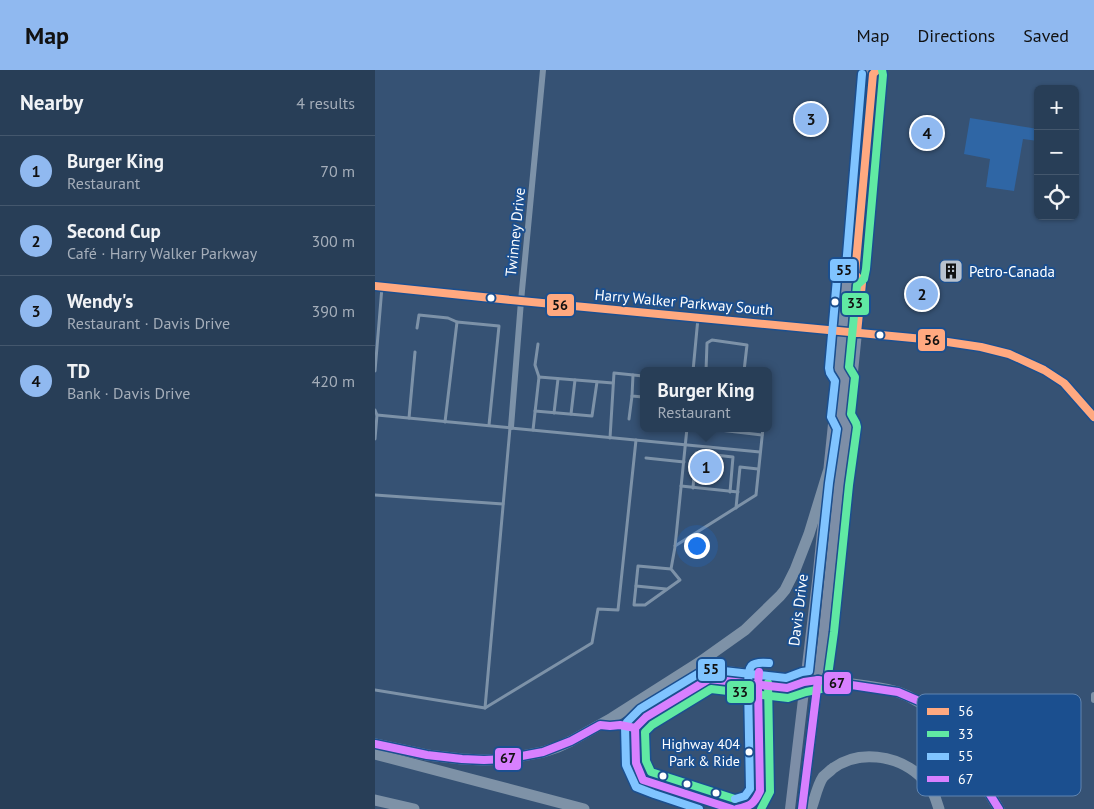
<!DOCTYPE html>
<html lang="en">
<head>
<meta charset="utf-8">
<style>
	:root { --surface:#283e57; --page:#344961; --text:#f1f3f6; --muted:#a5aeba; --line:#44576d; --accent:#90b9f0 }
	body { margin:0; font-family:"PT Sans",sans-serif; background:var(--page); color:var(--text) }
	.controls { position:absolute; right:15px; top:15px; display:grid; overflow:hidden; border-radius:8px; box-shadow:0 1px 4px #0004 }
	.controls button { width:45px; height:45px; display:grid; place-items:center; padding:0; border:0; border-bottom:1px solid var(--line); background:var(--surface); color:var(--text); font:25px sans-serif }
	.you { position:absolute; left:321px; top:475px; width:18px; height:18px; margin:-12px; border:4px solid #fff; border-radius:50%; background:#1a73e8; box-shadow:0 0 0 8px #1a73e833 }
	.badge { display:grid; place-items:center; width:32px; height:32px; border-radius:50%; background:var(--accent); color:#111; font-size:16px; font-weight:700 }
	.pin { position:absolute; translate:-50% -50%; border:2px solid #fff; box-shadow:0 1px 5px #0006 }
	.popup { position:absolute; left:265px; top:297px; width:132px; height:65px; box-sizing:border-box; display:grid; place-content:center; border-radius:8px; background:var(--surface); filter:drop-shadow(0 1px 4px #0005); font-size:16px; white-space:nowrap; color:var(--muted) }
	.popup b { font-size:19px; color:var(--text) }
	.popup::after { content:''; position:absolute; left:50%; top:100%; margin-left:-10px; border:10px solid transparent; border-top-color:var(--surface) }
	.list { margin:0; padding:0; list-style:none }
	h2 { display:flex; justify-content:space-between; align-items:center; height:65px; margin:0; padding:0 20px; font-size:21px }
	h2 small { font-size:16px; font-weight:400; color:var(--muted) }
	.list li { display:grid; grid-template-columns:32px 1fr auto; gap:15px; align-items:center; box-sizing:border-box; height:70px; padding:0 20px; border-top:1px solid var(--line) }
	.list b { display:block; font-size:19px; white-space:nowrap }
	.list p { margin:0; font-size:16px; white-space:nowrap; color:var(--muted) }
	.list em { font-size:16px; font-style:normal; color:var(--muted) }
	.icon { flex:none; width:28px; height:28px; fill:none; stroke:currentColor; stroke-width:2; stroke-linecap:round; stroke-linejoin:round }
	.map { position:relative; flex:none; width:719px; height:739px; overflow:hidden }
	header { display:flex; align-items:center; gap:30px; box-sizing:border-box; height:70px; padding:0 25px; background:var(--accent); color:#111 }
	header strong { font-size:24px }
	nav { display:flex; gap:28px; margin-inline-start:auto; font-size:18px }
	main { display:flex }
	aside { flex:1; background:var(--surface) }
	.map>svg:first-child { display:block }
	.green { fill:#2f66a5 }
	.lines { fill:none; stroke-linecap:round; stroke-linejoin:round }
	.lane { stroke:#7d92a8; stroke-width:3 }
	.street { stroke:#7d92a8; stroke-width:6 }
	.secondary { stroke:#798da4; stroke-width:9 }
	.primary { stroke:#7d8ea7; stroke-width:10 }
	.highway { stroke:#7e92a7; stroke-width:11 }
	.bus-1-casing { stroke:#1b4f8f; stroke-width:11 }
	.bus-2-casing { stroke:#1b4f8f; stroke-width:11 }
	.bus-3-casing { stroke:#1b4f8f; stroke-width:11 }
	.bus-4-casing { stroke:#1b4f8f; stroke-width:11 }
	.bus-1 { stroke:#ffa980; stroke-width:8 }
	.bus-2 { stroke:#60e9a3; stroke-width:8 }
	.bus-3 { stroke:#80c4ff; stroke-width:8 }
	.bus-4 { stroke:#d880ff; stroke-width:8 }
	.bus-dot { fill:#fff; stroke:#1b4f8f; stroke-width:2 }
	.labels { text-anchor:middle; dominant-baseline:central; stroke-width:4; stroke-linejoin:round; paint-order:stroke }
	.bus-label { font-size:14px; fill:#fff; stroke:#1b4f8f; text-anchor:end }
	.street-label { font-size:15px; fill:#fff; stroke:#1b4f8f }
	.poi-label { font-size:15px; fill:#fff; stroke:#1b4f8f; text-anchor:start }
	.key { fill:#1b4f8f; stroke:#5f84b1; stroke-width:1 }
	.key-label { font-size:14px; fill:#fff }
	.line-badge { stroke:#1b4f8f; stroke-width:2 }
	.pale-badge-label { font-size:14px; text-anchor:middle; font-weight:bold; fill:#111 }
</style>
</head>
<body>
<header>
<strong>Map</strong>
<nav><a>Map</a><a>Directions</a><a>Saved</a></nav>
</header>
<main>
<aside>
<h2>Nearby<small>4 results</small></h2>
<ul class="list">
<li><span class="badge">1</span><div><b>Burger King</b><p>Restaurant</p></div><em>70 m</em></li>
<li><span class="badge">2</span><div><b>Second Cup</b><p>Café · Harry Walker Parkway</p></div><em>300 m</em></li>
<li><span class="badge">3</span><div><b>Wendy's</b><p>Restaurant · Davis Drive</p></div><em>390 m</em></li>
<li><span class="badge">4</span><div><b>TD</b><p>Bank · Davis Drive</p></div><em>420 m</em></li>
</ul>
</aside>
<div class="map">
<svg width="719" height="739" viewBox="0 0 719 739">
	<rect width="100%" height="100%" fill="#365274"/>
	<path class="green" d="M595,48L663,59V71L648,69L639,121L611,117L615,89L589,84Z"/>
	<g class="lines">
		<g class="lane">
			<path d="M42,258L44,245L73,248L82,252"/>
			<path d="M163,274L160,295L164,307"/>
			<path d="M0,301L7,217"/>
			<path d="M318,301L323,248"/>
			<path d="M331,301L332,273L337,270L372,275L369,301"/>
			<path d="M258,305L257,326L268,327"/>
			<path d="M0,340L2,345L0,369"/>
			<path d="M160,341L217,346L222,312"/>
			<path d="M179,343L183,309"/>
			<path d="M196,344L200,310"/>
			<path d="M2,345L385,382"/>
			<path d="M34,348L40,282"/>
			<path d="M254,349L257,326"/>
			<path d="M70,352L82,252L124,256L114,355"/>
			<path d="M328,358L387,365"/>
			<path d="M158,360L164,307L238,313"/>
			<path d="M235,368L239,303L268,306"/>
			<path d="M271,388L309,392"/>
			<path d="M306,416L363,422"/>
			<path d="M318,418L321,383L358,387L355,422"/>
			<path d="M0,425L128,434"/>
			<path d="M361,438L365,397L383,399"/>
			<path d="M300,476L381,425L388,358"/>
			<path d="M296,499L263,496L259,535H270L305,510L296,499L300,477L312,358"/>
			<path d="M261,516L291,519"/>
			<path d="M334,609L335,601L341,597H348L414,605L429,612"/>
			<path d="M0,620L110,638L217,573L223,539L243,540L261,370"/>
			<path d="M110,638L135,358"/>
			<path d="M231,656L245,655L260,658"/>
			<path d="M260,658L271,647L334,609L353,611L412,618L429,612L440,611"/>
			<path d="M260,658L261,693L268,710L282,715L357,739"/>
			<path d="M362,739C378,736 378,735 385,721L383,615L384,602"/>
		</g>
		<g class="street">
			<path d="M136,357L146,231L168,0"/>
			<path d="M719,625V630"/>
		</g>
		<path class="secondary" d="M0,216L146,231L467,261L559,270L606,277L634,284L669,300L689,313L719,347"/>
		<g class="primary">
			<path d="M470,309L464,299L472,210L480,204L481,198L498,4L496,0"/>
			<path d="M415,739L442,511L458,354L466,346L470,309L478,302L487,213L480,204"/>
			<path d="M427,739L449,561L464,414L472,357L466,346"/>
		</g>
		<g class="highway">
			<path d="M443,610C468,613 499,615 523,622C556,633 574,659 591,686C602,704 613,721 624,739"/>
			<path d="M0,674L52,685L87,689L109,690L131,689L168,682L183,677L196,671L237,648L325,592L370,560L405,526L410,520L420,500L434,464L453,402"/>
			<path d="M0,684L209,739"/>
			<path d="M0,730L39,739"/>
			<path d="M436,739C440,729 442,716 448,707C451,704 454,702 457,699C483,679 522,685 545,706C549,710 553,713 556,718C559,724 562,732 564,739"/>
		</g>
		<g class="bus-1-casing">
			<g id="bus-1">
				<path d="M0,216L146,231L559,270L606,277L634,284L669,300L689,313L719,347"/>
				<path d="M482,263L487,213L480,204L498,4L502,0"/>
			</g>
		</g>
		<g class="bus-2-casing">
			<g id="bus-2">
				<path d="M360,729L276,702L271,691L270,662L277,655L336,619L413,628L431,622L446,619L450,617L452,613L459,562L474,415L482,357L481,353L476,344L480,307L474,297L482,215L489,209L491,199L508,5L507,0"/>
				<path d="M386,739L395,722L393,613"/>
			</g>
		</g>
		<g class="bus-3-casing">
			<g id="bus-3">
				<path d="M360,729L370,726L375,719L373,615C374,597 373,591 394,593"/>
				<path d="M324,739L279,724L261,717L251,695L250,656L252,652L265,639L331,599L411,608L427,602L434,601L454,413L462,359L456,347L460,311L455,303L454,298L462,208L465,203L471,198V197L487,4"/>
			</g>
		</g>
		<g class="bus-4-casing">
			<g id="bus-4">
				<path d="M260,658L271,647L334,609L412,618L429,612L443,610L523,622L544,631L556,640L576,662L624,739"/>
				<path d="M260,658L261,693L268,710L357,739"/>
				<path d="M0,674L52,685L87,689L109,690L131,689L168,682L196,671L225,655L235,656L245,655L260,658"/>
				<path d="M362,739C376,736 379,734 385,721L383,615L384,602"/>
				<path d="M427,739L443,610"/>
			</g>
		</g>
		<use href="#bus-1" class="bus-1"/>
		<use href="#bus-2" class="bus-2"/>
		<use href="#bus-3" class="bus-3"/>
		<use href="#bus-4" class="bus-4"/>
	</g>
	<defs>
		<g id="building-square" transform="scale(1.25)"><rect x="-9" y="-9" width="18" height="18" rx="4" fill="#b9c2ce" stroke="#1b4f8f"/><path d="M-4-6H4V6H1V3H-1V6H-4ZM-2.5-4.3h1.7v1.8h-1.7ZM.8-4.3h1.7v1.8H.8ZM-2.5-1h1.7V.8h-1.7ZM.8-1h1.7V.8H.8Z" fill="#111"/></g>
	</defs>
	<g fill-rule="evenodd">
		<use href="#building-square" x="576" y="201"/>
	</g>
	<g class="bus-dot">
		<circle cx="116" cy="228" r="4.5"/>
		<circle cx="460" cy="232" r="4.5"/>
		<circle cx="505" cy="265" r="4.5"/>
		<circle cx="374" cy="682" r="4.5"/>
		<circle cx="288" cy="706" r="4.5"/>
		<circle cx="312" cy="714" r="4.5"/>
		<circle cx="341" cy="723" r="4.5"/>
	</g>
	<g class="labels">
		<g class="bus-label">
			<text x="365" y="674">Highway 404<tspan x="365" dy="17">Park &amp; Ride</tspan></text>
		</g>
		<g class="street-label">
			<text transform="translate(140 162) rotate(-84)">Twinney Drive</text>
			<text transform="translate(309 232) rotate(5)">Harry Walker Parkway South</text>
			<text transform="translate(423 540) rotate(-83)">Davis Drive</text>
		</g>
		<g class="poi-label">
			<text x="594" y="201">Petro-Canada</text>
		</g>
	</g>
	<rect x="542" y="624" width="164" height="102" rx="8" class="key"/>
	<rect x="552" y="638" width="22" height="7" fill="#ffa980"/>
	<rect x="552" y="661" width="22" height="6" fill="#60e9a3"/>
	<rect x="552" y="683" width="22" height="7" fill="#80c4ff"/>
	<rect x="552" y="706" width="22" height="6" fill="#d880ff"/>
	<g class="key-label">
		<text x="583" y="646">56</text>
		<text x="583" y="669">33</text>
		<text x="583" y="691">55</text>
		<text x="583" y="714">67</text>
	</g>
	<g class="line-badge">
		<rect x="454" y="188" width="29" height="24" rx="5" fill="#80c4ff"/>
		<rect x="466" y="222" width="29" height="24" rx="5" fill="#60e9a3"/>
		<rect x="171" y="223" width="29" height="24" rx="5" fill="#ffa980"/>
		<rect x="542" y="258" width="29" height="24" rx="5" fill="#ffa980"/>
		<rect x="322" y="588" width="29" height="24" rx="5" fill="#80c4ff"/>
		<rect x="448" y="601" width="29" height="24" rx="5" fill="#d880ff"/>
		<rect x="351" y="610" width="29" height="24" rx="5" fill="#60e9a3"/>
		<rect x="119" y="677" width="28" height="24" rx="5" fill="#d880ff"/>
	</g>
	<g class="pale-badge-label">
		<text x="469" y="205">55</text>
		<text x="480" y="238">33</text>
		<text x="185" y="240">56</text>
		<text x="557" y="275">56</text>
		<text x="336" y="604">55</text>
		<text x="462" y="618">67</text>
		<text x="365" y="627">33</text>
		<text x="133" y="693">67</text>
	</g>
</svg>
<div class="controls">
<button>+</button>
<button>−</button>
<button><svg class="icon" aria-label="locate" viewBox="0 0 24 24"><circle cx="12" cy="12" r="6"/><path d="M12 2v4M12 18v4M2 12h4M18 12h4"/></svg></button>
</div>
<div class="you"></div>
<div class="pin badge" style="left:331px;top:397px">1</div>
<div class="popup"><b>Burger King</b>Restaurant</div>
<div class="pin badge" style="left:547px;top:224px">2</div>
<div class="pin badge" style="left:436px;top:49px">3</div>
<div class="pin badge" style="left:552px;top:63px">4</div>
</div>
</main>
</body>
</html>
